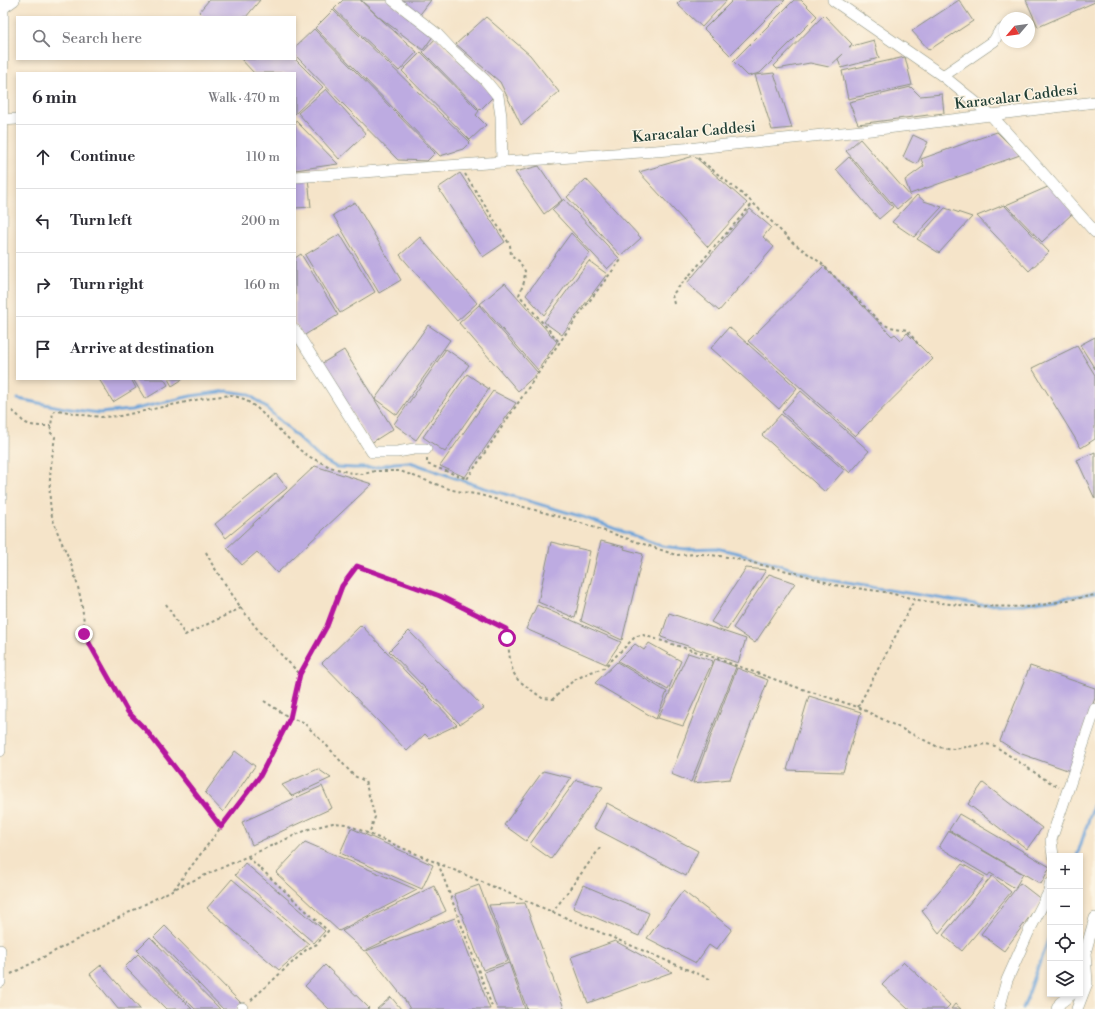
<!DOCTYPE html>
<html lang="en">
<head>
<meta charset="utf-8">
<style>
	:root { --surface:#fff; --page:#f7f7f7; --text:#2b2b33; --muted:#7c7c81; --line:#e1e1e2 }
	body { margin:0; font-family:"Libre Bodoni",serif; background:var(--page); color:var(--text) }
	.controls { position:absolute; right:12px; bottom:12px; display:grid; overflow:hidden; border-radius:0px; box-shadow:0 2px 6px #0003 }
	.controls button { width:36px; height:36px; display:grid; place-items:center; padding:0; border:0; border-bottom:1px solid var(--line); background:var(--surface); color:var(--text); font:20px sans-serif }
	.compass { position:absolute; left:999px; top:12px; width:36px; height:36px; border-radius:50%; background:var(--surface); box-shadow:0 2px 6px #0003; rotate:241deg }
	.stop { position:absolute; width:12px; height:12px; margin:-9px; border:3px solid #b5179e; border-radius:50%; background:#fff }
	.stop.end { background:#b5179e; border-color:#fff; box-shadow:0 1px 4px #0008 }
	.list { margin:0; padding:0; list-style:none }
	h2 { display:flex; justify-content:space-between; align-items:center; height:52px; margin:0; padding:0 16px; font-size:17px }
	h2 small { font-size:13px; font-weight:400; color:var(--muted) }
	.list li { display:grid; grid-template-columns:26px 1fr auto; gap:12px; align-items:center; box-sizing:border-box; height:64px; padding:0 16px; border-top:1px solid var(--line) }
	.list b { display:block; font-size:15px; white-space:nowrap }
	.list em { font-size:13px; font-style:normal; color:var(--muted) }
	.icon { flex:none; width:22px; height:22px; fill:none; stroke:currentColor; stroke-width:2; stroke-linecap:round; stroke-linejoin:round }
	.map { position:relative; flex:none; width:1095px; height:1009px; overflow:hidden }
	.search { position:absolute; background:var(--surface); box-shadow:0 2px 6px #0003; left:16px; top:16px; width:280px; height:44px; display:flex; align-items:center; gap:10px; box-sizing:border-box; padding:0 14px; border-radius:0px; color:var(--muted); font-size:15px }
	.panel { position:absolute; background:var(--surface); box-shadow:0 2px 6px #0003; left:16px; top:72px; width:280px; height:308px; border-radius:0px }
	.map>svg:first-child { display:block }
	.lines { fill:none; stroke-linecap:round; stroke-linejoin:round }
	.stream { stroke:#6aa3d9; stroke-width:3 }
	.building { fill:#bdabe1 }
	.minor-casing { stroke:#8a907e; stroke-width:12 }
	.path { stroke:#8a907e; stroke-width:2; stroke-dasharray:3 3; stroke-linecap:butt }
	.minor { stroke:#fff; stroke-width:11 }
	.route { stroke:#b5179e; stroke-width:5 }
	.labels { text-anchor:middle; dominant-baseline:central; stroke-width:3; stroke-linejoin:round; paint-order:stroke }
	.street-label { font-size:15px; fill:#1f3d34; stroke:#fcf5e5 }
</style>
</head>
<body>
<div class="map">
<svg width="1095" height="1009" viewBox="0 0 1095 1009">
	<rect width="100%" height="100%" fill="#fcf5e5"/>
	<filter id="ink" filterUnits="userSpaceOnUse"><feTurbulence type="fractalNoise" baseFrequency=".025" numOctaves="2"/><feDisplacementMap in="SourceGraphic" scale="8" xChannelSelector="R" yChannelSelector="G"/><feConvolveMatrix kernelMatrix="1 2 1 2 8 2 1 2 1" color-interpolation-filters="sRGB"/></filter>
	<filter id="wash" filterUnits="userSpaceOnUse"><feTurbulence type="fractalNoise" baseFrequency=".012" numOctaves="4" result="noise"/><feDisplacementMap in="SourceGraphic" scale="16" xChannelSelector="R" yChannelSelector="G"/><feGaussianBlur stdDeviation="0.9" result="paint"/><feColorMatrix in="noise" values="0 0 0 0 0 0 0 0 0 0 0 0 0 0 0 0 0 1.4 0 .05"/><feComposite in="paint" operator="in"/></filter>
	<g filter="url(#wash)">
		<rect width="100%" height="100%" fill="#f5e4c9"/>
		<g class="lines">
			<g class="stream">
				<path d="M18,399L70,409L99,413L131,410L191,396L227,391L248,394L262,404L320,458L336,467L354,468H372L394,463L410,462L481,487L583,517L662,546L685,549L716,548L754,557L828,580L981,605L1024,604L1095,593"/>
				<path d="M1077,856L1095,800"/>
				<path d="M1023,1009L1050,934"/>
			</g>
		</g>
		<g id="blocks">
			<g class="building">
				<path d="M209,0H260L246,17H204L199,12Z"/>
				<path d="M343,0H360L417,52L399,71L334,9Z"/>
				<path d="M361,0H388L434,35L423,50L379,17Z"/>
				<path d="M398,0H431L418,17Z"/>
				<path d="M681,0H727L702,27L677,4Z"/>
				<path d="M733,0H785L730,55L704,29Z"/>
				<path d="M794,0H801L817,16L760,73L748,76L733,61Z"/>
				<path d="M959,0L973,21L929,50L912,31Z"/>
				<path d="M1026,0H1095V2L1038,27Z"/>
				<path d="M333,10L470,142L463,149L440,156L315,28Z"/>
				<path d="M824,15L852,44L849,47L874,40L879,58L841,68L838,59L843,54L829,67L810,63L777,69L774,66Z"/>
				<path d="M486,17L530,55L559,92L521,125L500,82L456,44Z"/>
				<path d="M314,29L435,153L427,161L398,160L295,55V47Z"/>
				<path d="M436,38L494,96L480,110L423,52Z"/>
				<path d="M421,52L479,111L476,115L486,125L470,140L402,71Z"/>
				<path d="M905,57L912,85L848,99L842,71Z"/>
				<path d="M241,59H295L323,87L295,114V73H254Z"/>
				<path d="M774,73L792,128L772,130L755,75Z"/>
				<path d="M911,87L920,96L942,94L944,113L858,124L849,102Z"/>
				<path d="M326,89L366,134L339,159L298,113Z"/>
				<path d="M295,120L298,123L338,164L295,170Z"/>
				<path d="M997,132L1020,155L910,194L905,180L924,166L921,159Z"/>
				<path d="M913,135L928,142L917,164L903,157Z"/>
				<path d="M860,139L911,197L897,209L846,151Z"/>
				<path d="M694,156L747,203L708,247L639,172Z"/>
				<path d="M849,157L893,207L879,219L836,169Z"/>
				<path d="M539,166L562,200L544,214L515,172Z"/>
				<path d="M460,173L505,242L483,257L438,188Z"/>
				<path d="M308,178L311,207L295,208V180Z"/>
				<path d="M586,179L641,238L621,256L567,197Z"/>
				<path d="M1050,186L1073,213L1042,242L1006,205Z"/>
				<path d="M917,195L924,201L942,207L914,237L892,222Z"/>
				<path d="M564,199L619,258L607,269L552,210Z"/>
				<path d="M355,202L401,280L379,293L333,215Z"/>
				<path d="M1004,205L1049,252L1029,271L977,216Z"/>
				<path d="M945,208L972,217L939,253L917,239Z"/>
				<path d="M750,209L771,227L763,237L774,247L719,311L687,283Z"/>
				<path d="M571,233L590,253L544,315L526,295Z"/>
				<path d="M340,234L375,292L340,313L305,255Z"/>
				<path d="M420,237L477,303L457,321L400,255Z"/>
				<path d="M301,254L338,315L303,336L295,323V258Z"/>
				<path d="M589,261L607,274L562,335L544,322Z"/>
				<path d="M824,266L892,336L895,334L901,340L907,333L933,359L855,436L748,341Z"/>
				<path d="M505,283L557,342L538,370L480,304Z"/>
				<path d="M479,305L538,373L518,391L459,323Z"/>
				<path d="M428,325L450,340L397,415L375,399Z"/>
				<path d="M729,327L797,388L779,409L711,348Z"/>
				<path d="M1095,337V369L1080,345Z"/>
				<path d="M1077,346L1095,375V439L1081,448L1032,368Z"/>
				<path d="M446,349L469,365L416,440L394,424Z"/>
				<path d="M344,350L393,429L371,443L321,364Z"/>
				<path d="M467,374L489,389L445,452L423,437Z"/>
				<path d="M99,379H131L136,388L113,402Z"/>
				<path d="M133,379H164L168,385L145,399Z"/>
				<path d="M168,379H183L172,386Z"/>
				<path d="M493,391L516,403L465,477L440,466Z"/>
				<path d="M801,391L869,451L850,473L782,412Z"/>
				<path d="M781,414L844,470L825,492L762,435Z"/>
				<path d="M1095,452V499L1077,460Z"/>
				<path d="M315,466L372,484L277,573L257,552L242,565L227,548Z"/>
				<path d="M276,474L287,488L226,538L215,524Z"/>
				<path d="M601,541L625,547L624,549L643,554L622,640L581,621Z"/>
				<path d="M551,542L590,551L575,618L538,602Z"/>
				<path d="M746,568L766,570L727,630L711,622Z"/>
				<path d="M769,574L795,583L755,643L733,628Z"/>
				<path d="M537,605L621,642L606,664L526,629Z"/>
				<path d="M669,613L746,639L738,663L661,637Z"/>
				<path d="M361,625L457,725L429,738L425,734L407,751L322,663Z"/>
				<path d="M409,631L484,708L460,724L389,651Z"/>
				<path d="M649,643L681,661L668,690L618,661L635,644L644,650Z"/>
				<path d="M688,653L713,661L683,726L658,718Z"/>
				<path d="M715,659L736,667L691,782L671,774Z"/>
				<path d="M617,662L667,692L656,719L595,683Z"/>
				<path d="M1030,666L1095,688V698L1070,771L1019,753L1000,741Z"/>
				<path d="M737,668L768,680L730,779L693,783Z"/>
				<path d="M809,696L861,712L843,772L787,770Z"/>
				<path d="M235,751L255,766L223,812L205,793Z"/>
				<path d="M318,769L331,778L292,796L282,785Z"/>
				<path d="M543,771L571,778L526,841L504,825Z"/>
				<path d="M576,780L603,787L551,859L530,844Z"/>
				<path d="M983,783L1042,828L1027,849L968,804Z"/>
				<path d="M322,786L332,808L252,845L242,822Z"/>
				<path d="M607,803L698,851L686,876L594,828Z"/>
				<path d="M959,814L1050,867L1041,884L949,830Z"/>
				<path d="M351,828L433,865L422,889L340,853Z"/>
				<path d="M949,831L1023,874L1015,888L990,873L988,876L939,847Z"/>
				<path d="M305,842L417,890L339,931L276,873Z"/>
				<path d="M245,863L325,931L314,943L235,875Z"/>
				<path d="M962,864L985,877L939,933L922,911Z"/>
				<path d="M992,876L1011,892L962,951L943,935Z"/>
				<path d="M232,879L309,944L279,970L207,908Z"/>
				<path d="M1020,883L1042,900L1004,951L981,934Z"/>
				<path d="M479,885L508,961L483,970L454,894Z"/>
				<path d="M583,885L649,913L639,936L573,908Z"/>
				<path d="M434,886L446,911L364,951L342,931Z"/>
				<path d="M683,891L732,929L716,950L709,945L696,963L647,938Z"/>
				<path d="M525,903L564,1008L562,1009H527L489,905Z"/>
				<path d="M455,918L490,1009H410L403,997L366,951Z"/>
				<path d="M165,926L242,1004L237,1009H223L154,937Z"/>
				<path d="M150,937L220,1009H195L137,950Z"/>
				<path d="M615,941L672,972L588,1003L571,957Z"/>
				<path d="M138,954L192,1009H166L125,967Z"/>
				<path d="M904,962L950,1005L946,1009H908L882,985Z"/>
				<path d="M509,963L525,1009H497L484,972Z"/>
				<path d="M101,965L140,1009H118L90,974Z"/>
				<path d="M325,965L369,1008L368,1009H329L305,986Z"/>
				<path d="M391,997L401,1009H377Z"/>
				<path d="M955,1004L961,1009H951Z"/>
			</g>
		</g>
	</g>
	<g filter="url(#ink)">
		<use href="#blocks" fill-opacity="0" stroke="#8a907e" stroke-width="1"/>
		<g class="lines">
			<g class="minor-casing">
				<g id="minor">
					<path d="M393,0L437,34L451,49L485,80L498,96L501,116L502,162"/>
					<path d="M833,0L943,76L991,115L1095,232"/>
					<path d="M0,10L14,0"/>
					<path d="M943,76L994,41L999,32L1005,28"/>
					<path d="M3,120L17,119"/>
					<path d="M295,177L696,148L871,130L1095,102"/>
					<path d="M295,330L372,452H397L414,449H426"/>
					<path d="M0,751L3,0"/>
					<path d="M1053,856L1051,840L1095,709"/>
					<path d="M0,950V982"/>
					<path d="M242,1008V1009"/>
					<path d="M999,1009L1007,980L1028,933L1049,892L1050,884"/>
					<path d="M1057,1009L1060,1003L1072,994"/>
					<path d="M1077,1009L1087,983L1085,953L1095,918"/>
				</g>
			</g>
			<g class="path">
				<path d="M698,158L753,203L792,242L821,263L881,323L889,327L907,330L918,344"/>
				<path d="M465,174L510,245L511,255L519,261L525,271L524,282L519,295L560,343"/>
				<path d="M674,304L672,295L753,203"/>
				<path d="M12,411C18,414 20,419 24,422C32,427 42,426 51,426"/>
				<path d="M427,459V464L467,479C517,405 565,330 621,260"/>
				<path d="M206,552L212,564L241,608L262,635L300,674"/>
				<path d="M166,604L185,635L241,608"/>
				<path d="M264,701L290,718L303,722L328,747L354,776L365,781L375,817L369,834"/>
				<path d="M858,707L915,599"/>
				<path d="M221,827L146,730L128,712L84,634C85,610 77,579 68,556C62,543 56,530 52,516C47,491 51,462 55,437L50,432L53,412L58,410L83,415L101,417L120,416L205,398L231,395L244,399L257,408L300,450L308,456L330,467L351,473L364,474L375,471H400L452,490L480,495L575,521L676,555L701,554L728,557L804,575L834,585L885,592L923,601L969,606L1031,607L1095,595"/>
				<path d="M248,857L328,931L317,944L307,949L249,1002"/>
				<path d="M438,863L493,1009"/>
				<path d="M174,889L260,776L290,718L300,674L327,625L342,586L357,566L441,597L506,629L510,659L513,672L518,680L542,698L553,699L574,680L591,672L604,668L636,636L643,635L704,654L796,687L858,707L938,747L954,749L986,744L995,746L1046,780L1059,787"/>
				<path d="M552,913L600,848"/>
				<path d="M11,974L174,889L309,829L333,823L346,824L712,980"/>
			</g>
			<use href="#minor" class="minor"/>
		</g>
	</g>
	<g class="lines" filter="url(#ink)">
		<path class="route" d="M84,634L128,712L146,730L221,827L260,776L290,718L300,674L327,626L342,586L357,566L440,596L506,629L507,638"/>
	</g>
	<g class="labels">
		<g class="street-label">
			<text transform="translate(1016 97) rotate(-7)">Karacalar Caddesi</text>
			<text transform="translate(694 132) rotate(-5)">Karacalar Caddesi</text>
		</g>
	</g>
</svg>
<div class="controls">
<button>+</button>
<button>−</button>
<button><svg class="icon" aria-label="locate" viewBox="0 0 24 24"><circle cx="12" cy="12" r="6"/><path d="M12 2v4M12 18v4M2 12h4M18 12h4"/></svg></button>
<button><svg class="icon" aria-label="layers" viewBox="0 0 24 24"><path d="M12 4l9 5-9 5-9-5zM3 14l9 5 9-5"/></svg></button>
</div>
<svg class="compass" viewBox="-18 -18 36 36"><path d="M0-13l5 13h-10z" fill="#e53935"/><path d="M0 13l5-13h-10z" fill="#7c7c81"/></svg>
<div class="stop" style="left:507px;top:638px"></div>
<div class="stop end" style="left:84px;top:634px"></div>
<div class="search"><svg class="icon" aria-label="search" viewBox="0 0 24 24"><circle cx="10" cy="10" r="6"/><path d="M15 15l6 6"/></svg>Search here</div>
<section class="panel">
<h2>6 min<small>Walk · 470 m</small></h2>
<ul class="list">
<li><svg class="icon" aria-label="ahead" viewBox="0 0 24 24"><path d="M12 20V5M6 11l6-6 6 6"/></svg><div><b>Continue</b></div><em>110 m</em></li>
<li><svg class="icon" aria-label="left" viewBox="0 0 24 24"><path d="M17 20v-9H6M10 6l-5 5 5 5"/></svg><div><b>Turn left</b></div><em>200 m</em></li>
<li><svg class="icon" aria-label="right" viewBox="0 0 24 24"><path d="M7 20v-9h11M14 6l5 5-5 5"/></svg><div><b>Turn right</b></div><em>160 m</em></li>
<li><svg class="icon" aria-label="arrive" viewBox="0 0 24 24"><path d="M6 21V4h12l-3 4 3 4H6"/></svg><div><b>Arrive at destination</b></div></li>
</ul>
</section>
</div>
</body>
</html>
